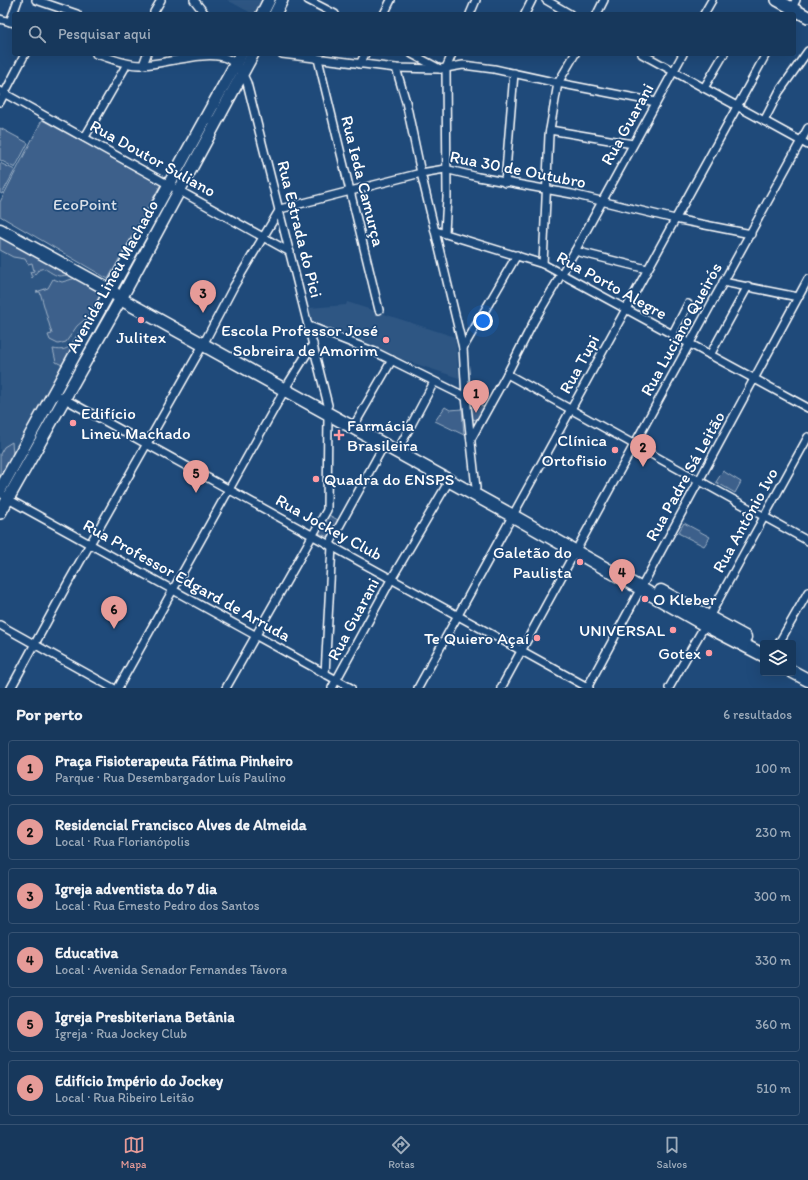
<!DOCTYPE html>
<html lang="pt">
<head>
<meta charset="utf-8">
<style>
	:root { --surface:#17385c; --page:#244365; --text:#f1f3f6; --muted:#9eacbb; --line:#365272; --accent:#e69b98 }
	body { margin:0; font-family:Itim,sans-serif; background:var(--page); color:var(--text) }
	.controls { position:absolute; right:12px; bottom:12px; display:grid; overflow:hidden; border-radius:4px; box-shadow:0 4px 16px #0002 }
	.controls button { width:36px; height:36px; display:grid; place-items:center; padding:0; border:0; border-bottom:1px solid var(--line); background:var(--surface); color:var(--text); font:20px sans-serif }
	.you { position:absolute; left:483px; top:321px; width:14px; height:14px; margin:-10px; border:3px solid #fff; border-radius:50%; background:#1a73e8; box-shadow:0 0 0 6px #1a73e833 }
	.badge { display:grid; place-items:center; width:26px; height:26px; border-radius:50%; background:var(--accent); color:#111; font-size:13px; font-weight:700 }
	.pin { position:absolute; translate:-50% -33px; filter:drop-shadow(0 1px 2px #0008) }
	.pin::after { content:''; position:absolute; top:21px; width:14px; height:12px; background:inherit; clip-path:polygon(0 0,100% 0,50% 100%) }
	.list { margin:0; padding:0; list-style:none }
	h2 { display:flex; justify-content:space-between; align-items:center; height:52px; margin:0; padding:0 16px; font-size:17px }
	h2 small { font-size:13px; font-weight:400; color:var(--muted) }
	.list li { display:grid; grid-template-columns:26px 1fr auto; gap:12px; align-items:center; box-sizing:border-box; height:56px; margin:0 8px 8px; padding:0 8px; border:1px solid var(--line); border-radius:4px }
	.list b { display:block; font-size:15px; white-space:nowrap }
	.list p { margin:0; font-size:13px; white-space:nowrap; color:var(--muted) }
	.list em { font-size:13px; font-style:normal; color:var(--muted) }
	.icon { flex:none; width:22px; height:22px; fill:none; stroke:currentColor; stroke-width:2; stroke-linecap:round; stroke-linejoin:round }
	.map { position:relative; flex:none; width:808px; height:688px; overflow:hidden }
	.search { position:absolute; background:var(--surface); box-shadow:0 4px 16px #0002; left:12px; right:12px; top:12px; height:44px; display:flex; align-items:center; gap:10px; box-sizing:border-box; padding:0 14px; border-radius:4px; color:var(--muted); font-size:15px }
	.sheet { height:436px; background:var(--surface) }
	nav { display:flex; justify-content:space-around; align-items:center; box-sizing:border-box; height:56px; border-top:1px solid var(--line); background:var(--surface); font-size:11px; color:var(--muted) }
	nav a { display:grid; justify-items:center; gap:2px }
	nav .on { color:var(--accent) }
	.map>svg:first-child { display:block }
	.built { fill:#2e5683 }
	.green { fill:#3c618b; stroke:#9eb0c5 }
	.lines { fill:none; stroke-linecap:round; stroke-linejoin:round }
	.street-casing { stroke:#fff; stroke-width:10 }
	.secondary-casing { stroke:#fff; stroke-width:14 }
	.primary-casing { stroke:#fff; stroke-width:15 }
	.street { stroke:#1f4a7a; stroke-width:7 }
	.secondary { stroke:#1f4a7a; stroke-width:11 }
	.primary { stroke:#1f4a7a; stroke-width:12 }
	.poi-dot { fill:#ff9aa2; stroke:#1f4a7a; stroke-width:1.5 }
	.labels { text-anchor:middle; dominant-baseline:central; stroke-width:3.5; stroke-linejoin:round; paint-order:stroke }
	.street-label { font-size:17px; fill:#fff; stroke:#1f4a7a }
	.park-label { font-size:17px; fill:#d8dfe8; stroke:#1f4a7a }
	.poi-label { font-size:17px; fill:#fff; stroke:#1f4a7a; text-anchor:end }
</style>
</head>
<body>
<div class="map">
<svg width="808" height="688" viewBox="0 0 808 688">
	<rect width="100%" height="100%" fill="#1f4a7a"/>
	<filter id="ink" filterUnits="userSpaceOnUse"><feTurbulence type="fractalNoise" baseFrequency=".025" numOctaves="2"/><feDisplacementMap in="SourceGraphic" scale="8" xChannelSelector="R" yChannelSelector="G"/><feConvolveMatrix kernelMatrix="1 2 1 2 8 2 1 2 1" color-interpolation-filters="sRGB"/></filter>
	<g filter="url(#ink)">
		<g class="built">
			<path d="M227,0H262L255,14H253Z"/>
			<path d="M0,237L101,294L0,477Z"/>
			<path d="M347,302L455,337L459,378L395,357L313,325L309,308L346,305Z"/>
		</g>
		<g class="green">
			<path d="M42,120L161,184L108,279L0,216V202Z"/>
			<path d="M0,128L28,143L15,168L0,160Z"/>
			<path d="M0,163L15,170L2,194L0,193Z"/>
			<path d="M0,237L69,275C67,275 62,276 59,276C46,273 44,260 32,278L30,272L34,271L32,263L28,264L25,259L13,257L0,250Z"/>
			<path d="M76,278L101,294L90,315L77,326L66,342L58,344L50,340L48,335L52,334L40,292H36L48,288L53,279L62,282Z"/>
			<path d="M82,330L62,365L56,362L53,349C74,353 70,340 82,330Z"/>
			<path d="M470,399L484,407L477,420L472,419Z"/>
			<path d="M445,407L450,410L462,409L464,435L435,421Z"/>
			<path d="M12,442L13,455L0,477V454L4,447Z"/>
			<path d="M723,471L741,482L735,493L716,482Z"/>
			<path d="M325,513L338,520L328,537L316,532Z"/>
			<path d="M684,523L710,537L704,546L678,533Z"/>
		</g>
		<g class="lines">
			<g class="street-casing">
				<g id="street">
					<path d="M36,0L77,14"/>
					<path d="M194,0L205,14"/>
					<path d="M308,0L335,14"/>
					<path d="M546,0L570,14"/>
					<path d="M154,12L161,0"/>
					<path d="M384,14L391,0"/>
					<path d="M470,14L476,0"/>
					<path d="M525,14L532,0"/>
					<path d="M597,14L604,0"/>
					<path d="M704,14L712,0"/>
					<path d="M789,14L796,0"/>
					<path d="M0,19L14,23"/>
					<path d="M10,22L18,0"/>
					<path d="M96,54C111,58 127,66 143,65C165,64 209,49 228,59C237,63 243,74 247,83L328,405"/>
					<path d="M282,54L396,68L440,69L463,65L494,69L558,83L656,102"/>
					<path d="M412,54L440,69"/>
					<path d="M642,54L808,145"/>
					<path d="M318,59L379,310"/>
					<path d="M360,64L365,54"/>
					<path d="M143,65L147,54"/>
					<path d="M396,68L406,102L421,173L463,348L466,397L476,488"/>
					<path d="M704,88L724,54"/>
					<path d="M0,91L290,252"/>
					<path d="M0,102L25,54"/>
					<path d="M764,121L779,92L808,51"/>
					<path d="M550,130L633,144"/>
					<path d="M85,137L127,64"/>
					<path d="M505,183L514,73"/>
					<path d="M280,209L421,173L445,169L478,177L572,194L675,219L751,234"/>
					<path d="M436,231L543,264L808,408"/>
					<path d="M445,232L447,197L446,68L452,54"/>
					<path d="M575,251L647,269"/>
					<path d="M543,264L549,135L558,83L575,54"/>
					<path d="M723,282L798,297"/>
					<path d="M309,326L375,352L466,397"/>
					<path d="M672,335L688,304"/>
					<path d="M206,339L234,286L280,209"/>
					<path d="M463,348L517,255"/>
					<path d="M710,355L748,286"/>
					<path d="M507,374L808,541"/>
					<path d="M54,393L589,688"/>
					<path d="M356,422L392,360"/>
					<path d="M471,439L507,374L534,321L575,251L683,54"/>
					<path d="M400,446L434,382"/>
					<path d="M0,492L8,499L351,688"/>
					<path d="M329,545L384,445"/>
					<path d="M579,545L808,128"/>
					<path d="M709,617L808,437"/>
					<path d="M0,625L113,688"/>
					<path d="M779,643L808,592"/>
					<path d="M325,674L332,546"/>
					<path d="M11,688L69,581L203,345"/>
					<path d="M118,688L288,384L313,344"/>
					<path d="M226,688L327,510L328,414"/>
					<path d="M332,688L392,578L449,481"/>
					<path d="M418,688L766,54"/>
					<path d="M501,688L575,552"/>
					<path d="M587,688L808,279"/>
					<path d="M669,688L705,625"/>
				</g>
			</g>
			<g class="secondary-casing">
				<g id="secondary">
					<path d="M777,0L808,17"/>
					<path d="M262,14L269,0"/>
					<path d="M275,14L282,0"/>
					<path d="M0,490L241,54"/>
					<path d="M0,513L124,293L253,54"/>
				</g>
			</g>
			<g class="primary-casing">
				<g id="primary">
					<path d="M0,230L111,291L126,302L513,516L705,625L763,655"/>
					<path d="M661,591L745,637"/>
					<path d="M793,672L808,680"/>
				</g>
			</g>
			<use href="#street" class="street"/>
			<use href="#secondary" class="secondary"/>
			<use href="#primary" class="primary"/>
		</g>
	</g>
	<g class="poi-dot">
		<circle cx="141" cy="320" r="4"/>
		<circle cx="386" cy="340" r="4"/>
		<circle cx="73" cy="423" r="4"/>
		<path d="M337 429h4v4h4v4h-4v4h-4v-4h-4v-4h4z"/>
		<circle cx="615" cy="450" r="4"/>
		<circle cx="316" cy="479" r="4"/>
		<circle cx="580" cy="562" r="4"/>
		<circle cx="645" cy="599" r="4"/>
		<circle cx="673" cy="630" r="4"/>
		<circle cx="537" cy="638" r="4"/>
		<circle cx="709" cy="653" r="4"/>
	</g>
	<g class="labels">
		<g class="street-label">
			<text transform="translate(627 124) rotate(-61)">Rua Guarani</text>
			<text transform="translate(153 158) rotate(29)">Rua Doutor Suliano</text>
			<text transform="translate(518 169) rotate(11)">Rua 30 de Outubro</text>
			<text transform="translate(363 181) rotate(76)">Rua Ieda Camurça</text>
			<text transform="translate(300 229) rotate(76)">Rua Estrada do Pici</text>
			<text transform="translate(112 276) rotate(-61)">Avenida Lineu Machado</text>
			<text transform="translate(612 285) rotate(29)">Rua Porto Alegre</text>
			<text transform="translate(681 329) rotate(-61)">Rua Luciano Queirós</text>
			<text transform="translate(579 364) rotate(-61)">Rua Tupi</text>
			<text transform="translate(685 476) rotate(-61)">Rua Padre Sá Leitão</text>
			<text transform="translate(745 520) rotate(-61)">Rua Antônio Ivo</text>
			<text transform="translate(329 527) rotate(29)">Rua Jockey Club</text>
			<text transform="translate(187 580) rotate(29)">Rua Professor Edgard de Arruda</text>
			<text transform="translate(353 619) rotate(-62)">Rua Guarani</text>
		</g>
		<g class="park-label">
			<text x="85" y="204">EcoPoint</text>
		</g>
		<g class="poi-label">
			<text x="378" y="330">Escola Professor José<tspan x="378" dy="20">Sobreira de Amorim</tspan></text>
			<text x="141" y="337" text-anchor="middle">Julitex</text>
			<text x="81" y="413" text-anchor="start">Edifício<tspan x="81" dy="20">Lineu Machado</tspan></text>
			<text x="347" y="425" text-anchor="start">Farmácia<tspan x="347" dy="20">Brasileira</tspan></text>
			<text x="607" y="440">Clínica<tspan x="607" dy="20">Ortofisio</tspan></text>
			<text x="324" y="479" text-anchor="start">Quadra do ENSPS</text>
			<text x="572" y="552">Galetão do<tspan x="572" dy="20">Paulista</tspan></text>
			<text x="653" y="599" text-anchor="start">O Kleber</text>
			<text x="665" y="630">UNIVERSAL</text>
			<text x="529" y="638">Te Quiero Açaí</text>
			<text x="701" y="653">Gotex</text>
		</g>
	</g>
</svg>
<div class="controls">
<button><svg class="icon" aria-label="layers" viewBox="0 0 24 24"><path d="M12 4l9 5-9 5-9-5zM3 14l9 5 9-5"/></svg></button>
</div>
<div class="you"></div>
<div class="pin badge" style="left:476px;top:413px">1</div>
<div class="pin badge" style="left:643px;top:467px">2</div>
<div class="pin badge" style="left:203px;top:313px">3</div>
<div class="pin badge" style="left:622px;top:592px">4</div>
<div class="pin badge" style="left:196px;top:493px">5</div>
<div class="pin badge" style="left:114px;top:629px">6</div>
<div class="search"><svg class="icon" aria-label="search" viewBox="0 0 24 24"><circle cx="10" cy="10" r="6"/><path d="M15 15l6 6"/></svg>Pesquisar aqui</div>
</div>
<section class="sheet">
<h2>Por perto<small>6 resultados</small></h2>
<ul class="list">
<li><span class="badge">1</span><div><b>Praça Fisioterapeuta Fátima Pinheiro</b><p>Parque · Rua Desembargador Luís Paulino</p></div><em>100 m</em></li>
<li><span class="badge">2</span><div><b>Residencial Francisco Alves de Almeida</b><p>Local · Rua Florianópolis</p></div><em>230 m</em></li>
<li><span class="badge">3</span><div><b>Igreja adventista do 7 dia</b><p>Local · Rua Ernesto Pedro dos Santos</p></div><em>300 m</em></li>
<li><span class="badge">4</span><div><b>Educativa</b><p>Local · Avenida Senador Fernandes Távora</p></div><em>330 m</em></li>
<li><span class="badge">5</span><div><b>Igreja Presbiteriana Betânia</b><p>Igreja · Rua Jockey Club</p></div><em>360 m</em></li>
<li><span class="badge">6</span><div><b>Edifício Império do Jockey</b><p>Local · Rua Ribeiro Leitão</p></div><em>510 m</em></li>
</ul>
</section>
<nav>
<a class="on"><svg class="icon" aria-label="map" viewBox="0 0 24 24"><path d="M3 6l6-2 6 2 6-2v14l-6 2-6-2-6 2zM9 4v14M15 6v14"/></svg>Mapa</a>
<a><svg class="icon" aria-label="directions" viewBox="0 0 24 24"><path d="M12 3l9 9-9 9-9-9zM9 14v-3h6M13 9l2 2-2 2"/></svg>Rotas</a>
<a><svg class="icon" aria-label="saved" viewBox="0 0 24 24"><path d="M7 4h10v16l-5-4-5 4z"/></svg>Salvos</a>
</nav>
</body>
</html>
